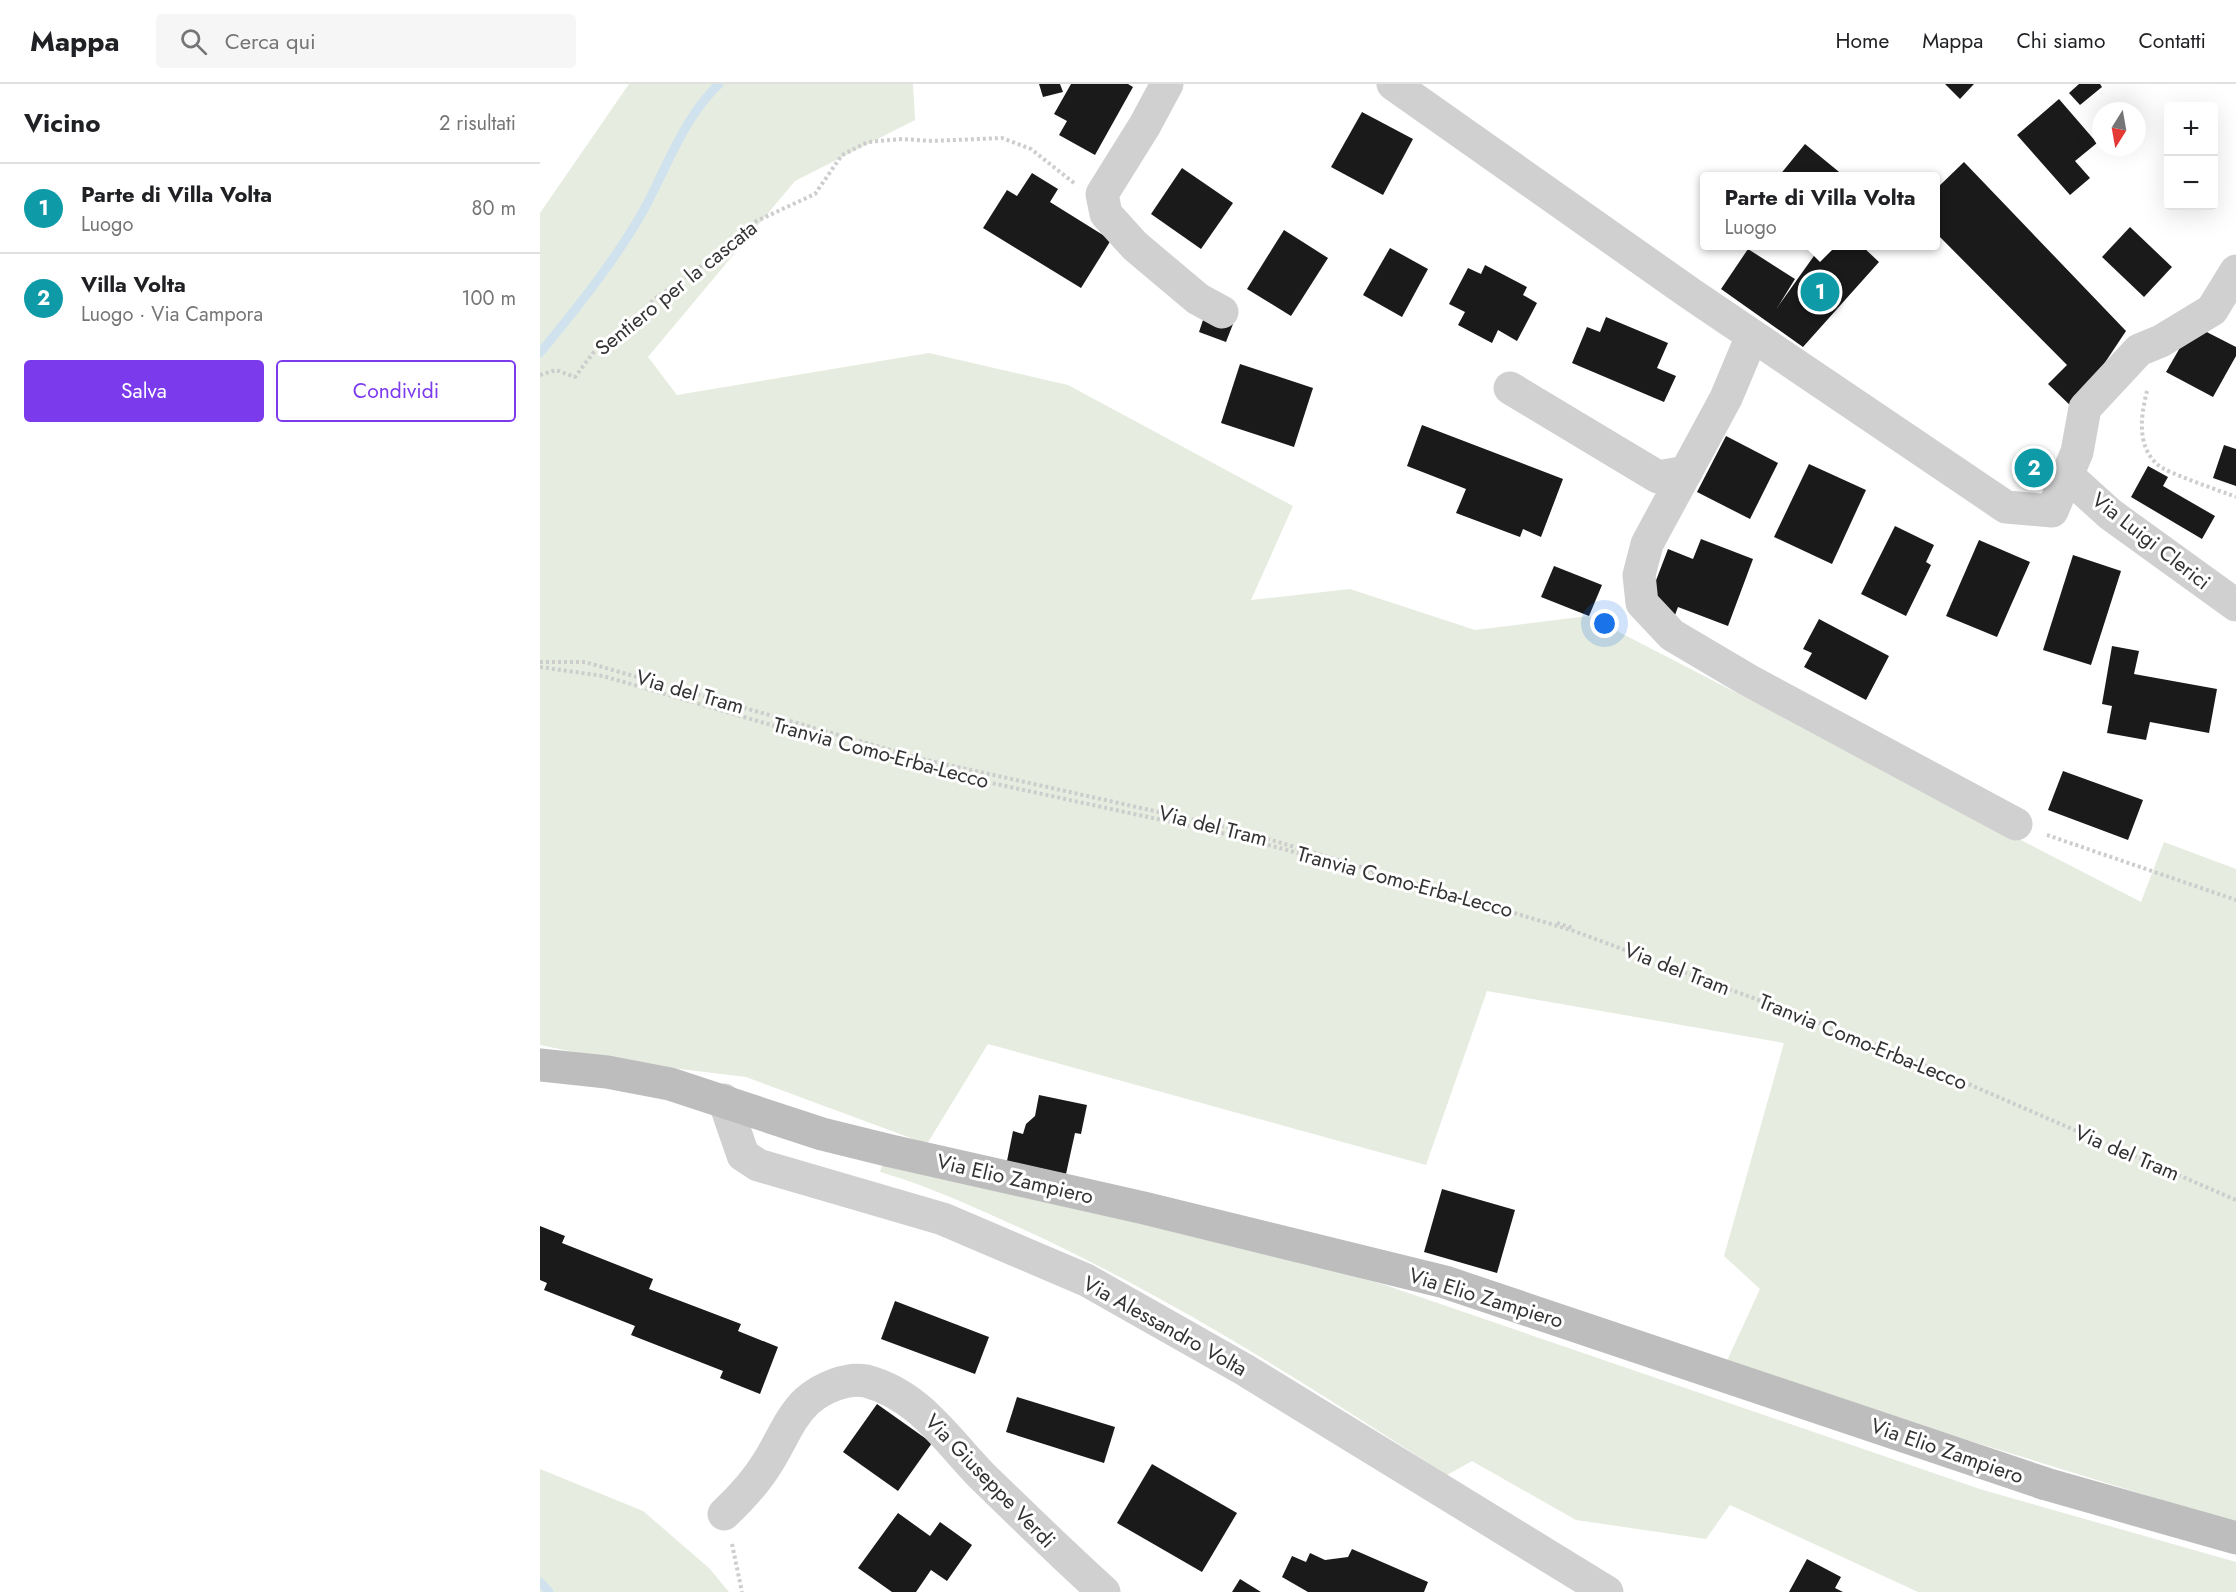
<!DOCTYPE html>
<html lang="it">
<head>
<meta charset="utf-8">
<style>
	:root { --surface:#fff; --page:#f6f6f6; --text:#202124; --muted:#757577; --line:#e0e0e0; --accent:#7c3aed }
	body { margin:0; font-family:Jost,sans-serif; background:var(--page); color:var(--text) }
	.controls { position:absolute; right:18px; top:18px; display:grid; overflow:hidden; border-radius:6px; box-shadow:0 6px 24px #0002 }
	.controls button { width:54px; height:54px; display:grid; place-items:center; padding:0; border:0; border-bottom:2px solid var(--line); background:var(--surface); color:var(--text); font:30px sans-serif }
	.compass { position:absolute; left:1552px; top:18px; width:54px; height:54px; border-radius:50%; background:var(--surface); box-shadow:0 6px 24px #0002; rotate:191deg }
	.you { position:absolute; left:1065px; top:540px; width:21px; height:21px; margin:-15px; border:4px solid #fff; border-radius:50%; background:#1a73e8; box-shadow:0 0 0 9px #1a73e833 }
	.badge { display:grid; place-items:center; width:39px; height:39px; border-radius:50%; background:var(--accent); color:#fff; font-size:20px; font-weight:700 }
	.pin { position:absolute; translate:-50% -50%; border:3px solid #fff; box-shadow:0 2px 6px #0006 }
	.popup { position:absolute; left:1160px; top:88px; width:240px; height:78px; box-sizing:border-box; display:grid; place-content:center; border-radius:6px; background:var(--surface); filter:drop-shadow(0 2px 4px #0005); font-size:20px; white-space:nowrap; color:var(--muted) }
	.popup b { font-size:22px; color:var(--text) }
	.popup::after { content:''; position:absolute; left:50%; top:100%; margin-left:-12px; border:12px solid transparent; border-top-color:var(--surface) }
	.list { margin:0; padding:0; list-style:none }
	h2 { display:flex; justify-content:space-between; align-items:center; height:78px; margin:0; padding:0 24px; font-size:26px }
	h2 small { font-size:20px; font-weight:400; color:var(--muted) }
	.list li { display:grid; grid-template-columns:39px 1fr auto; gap:18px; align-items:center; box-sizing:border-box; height:90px; padding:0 24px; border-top:2px solid var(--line) }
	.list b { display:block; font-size:22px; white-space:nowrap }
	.list p { margin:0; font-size:20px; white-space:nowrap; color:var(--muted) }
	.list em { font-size:20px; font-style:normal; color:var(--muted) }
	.actions { display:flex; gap:12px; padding:18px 24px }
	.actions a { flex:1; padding:14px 0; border:2px solid var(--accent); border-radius:6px; text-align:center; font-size:21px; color:var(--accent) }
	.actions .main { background:var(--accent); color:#fff }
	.icon { flex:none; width:33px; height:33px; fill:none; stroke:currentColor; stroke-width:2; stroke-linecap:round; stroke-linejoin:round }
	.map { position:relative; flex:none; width:1696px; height:1508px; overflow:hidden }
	header { display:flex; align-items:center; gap:36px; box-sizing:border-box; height:84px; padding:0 30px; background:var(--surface); border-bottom:2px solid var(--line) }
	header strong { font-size:28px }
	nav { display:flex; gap:33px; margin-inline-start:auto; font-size:21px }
	.search { width:420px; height:54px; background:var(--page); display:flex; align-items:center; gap:15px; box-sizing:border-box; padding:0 21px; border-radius:6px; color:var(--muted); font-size:22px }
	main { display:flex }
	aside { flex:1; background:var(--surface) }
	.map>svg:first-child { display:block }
	.green { fill:#e6ecdf }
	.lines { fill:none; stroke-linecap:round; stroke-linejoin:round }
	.stream { stroke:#cfe2ee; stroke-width:9 }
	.building { fill:#1a1a1a }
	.path { stroke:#cdcdcd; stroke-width:4; stroke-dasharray:3 3; stroke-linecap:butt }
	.street { stroke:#d0d0d0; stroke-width:33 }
	.secondary { stroke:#bdbdbd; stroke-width:33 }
	.labels { text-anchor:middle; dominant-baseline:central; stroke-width:6; stroke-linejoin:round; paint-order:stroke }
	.street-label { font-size:21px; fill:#333; stroke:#fff }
</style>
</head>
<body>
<header>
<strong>Mappa</strong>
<div class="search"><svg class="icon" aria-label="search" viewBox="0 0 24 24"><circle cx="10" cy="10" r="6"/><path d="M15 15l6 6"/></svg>Cerca qui</div>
<nav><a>Home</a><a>Mappa</a><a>Chi siamo</a><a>Contatti</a></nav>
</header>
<main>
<aside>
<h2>Vicino<small>2 risultati</small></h2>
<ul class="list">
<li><span class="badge" style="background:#0f9aa8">1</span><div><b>Parte di Villa Volta</b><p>Luogo</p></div><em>80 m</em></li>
<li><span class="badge" style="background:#0f9aa8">2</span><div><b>Villa Volta</b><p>Luogo · Via Campora</p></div><em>100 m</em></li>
</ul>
<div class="actions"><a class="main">Salva</a><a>Condividi</a></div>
</aside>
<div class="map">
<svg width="1696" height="1508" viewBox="0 0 1696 1508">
	<rect width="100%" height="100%" fill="#fff"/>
	<g class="green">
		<path d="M89,0H373L375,36L255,97L108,273L137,311L389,269L528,301L753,422L711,516L810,505L935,546L1048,532L1601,818L1624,758L1696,785V1439L1185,1281L1220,1205L1184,1172L1244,959L947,907L886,1081L448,960L387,1060L206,993L82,978L0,961V129Z"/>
		<path d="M343,1078L594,1132L842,1200L1443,1406L1696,1478V1508H1378L1190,1421L1166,1455L1036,1436L932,1377L907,1391C771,1303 634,1215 487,1147C438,1125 392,1103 340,1088Z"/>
		<path d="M0,1385L103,1427L169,1484L189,1508H0Z"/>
	</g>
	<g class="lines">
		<g class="stream">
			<path d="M0,269C36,225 74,178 102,129C126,86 143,34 179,0"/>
			<path d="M0,1498L9,1508"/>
		</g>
	</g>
	<g class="building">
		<path d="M499,0H520L523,8L503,13Z"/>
		<path d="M531,0H588L593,3L555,71L519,51L527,37L514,30Z"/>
		<path d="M1405,0H1434L1420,15Z"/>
		<path d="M1539,0H1560L1562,3L1540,21L1529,9Z"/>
		<path d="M1519,15L1557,59L1535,77L1550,94L1530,111L1477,51Z"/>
		<path d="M822,28L873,55L843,111L791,83Z"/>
		<path d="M1265,60L1304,92H1239Z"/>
		<path d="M1424,78L1586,247L1534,325L1508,300L1527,281L1396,149V105Z"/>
		<path d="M642,84L693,119L661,165L611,130Z"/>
		<path d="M492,89L518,105L510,118L571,156L541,204L443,144L467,106L477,112Z"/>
		<path d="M1590,143L1632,183L1604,213L1562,173Z"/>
		<path d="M744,146L788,174L751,232L707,205Z"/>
		<path d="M1281,162H1322L1339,178L1263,263L1181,205L1208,165L1255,195L1237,224Z"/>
		<path d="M850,164L888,185L862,233L823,211Z"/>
		<path d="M945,181L987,203L983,211L997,219L977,257L958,246L952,259L918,241L925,228L909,220L928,184L941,190Z"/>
		<path d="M665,230L693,240L686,258L659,248Z"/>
		<path d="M1066,233L1128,259L1117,284L1136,292L1124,318L1032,279L1047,243L1060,248Z"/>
		<path d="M1653,241L1696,263V272L1673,313L1626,288Z"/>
		<path d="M700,280L773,304L754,363L681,339Z"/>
		<path d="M882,341L1023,395L1001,453L983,445L980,453L916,429L926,405L867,382Z"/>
		<path d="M1186,352L1238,379L1210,435L1157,408Z"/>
		<path d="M1684,361L1696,365V402L1673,394Z"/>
		<path d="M1269,380L1326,406L1292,480L1234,453Z"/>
		<path d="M1608,382L1628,393L1623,402L1675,432L1662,455L1591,413Z"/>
		<path d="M1355,442L1394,461L1386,478L1391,481L1366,532L1321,510Z"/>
		<path d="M1161,455L1213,475L1188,542L1138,523L1135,531L1107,520L1128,465L1153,475Z"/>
		<path d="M1439,456L1490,478L1457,553L1406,532Z"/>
		<path d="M1533,471L1581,487L1551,581L1503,566Z"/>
		<path d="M1014,482L1062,501L1049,532L1001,513Z"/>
		<path d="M1279,535L1349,572L1326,616L1264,583L1272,569L1263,565Z"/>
		<path d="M1572,562L1599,567L1594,590L1677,605L1669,649L1610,638L1606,656L1567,649L1572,622L1562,620Z"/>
		<path d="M1523,687L1603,716L1588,756L1508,726Z"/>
		<path d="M499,1011L547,1021L541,1050L535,1049L526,1090L467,1077L473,1047L483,1050L486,1040L495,1032Z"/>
		<path d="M902,1105L975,1126L957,1189L884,1168Z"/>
		<path d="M0,1142L25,1152L22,1159L113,1195L109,1205L201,1240L198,1247L238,1263L220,1310L180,1294L183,1287L91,1251L95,1242L4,1206L7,1199L0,1196Z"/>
		<path d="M355,1217L449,1253L435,1290L341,1255Z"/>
		<path d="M477,1313L575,1343L564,1379L466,1348Z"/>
		<path d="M337,1320L392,1359L358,1407L303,1368Z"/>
		<path d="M612,1380L697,1429L662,1488L577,1439Z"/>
		<path d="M358,1429L390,1452L400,1438L432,1461L407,1497L391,1486L376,1508H352L318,1484Z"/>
		<path d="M812,1465L888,1498L884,1508H768L742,1493L752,1472L766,1478L770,1469L785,1476L808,1473Z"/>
		<path d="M1267,1475L1301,1493L1295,1504L1303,1508H1249Z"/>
		<path d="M700,1495L721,1508H692Z"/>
	</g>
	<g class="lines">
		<g class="path">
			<path d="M0,291L16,286L35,293L53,269L94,237L113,216L163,181L208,141L275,110L302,71L328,58L362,55L392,57L462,54L491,65L534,99"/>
			<path d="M1607,307C1601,331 1596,362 1618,381C1627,389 1681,407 1696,413"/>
			<path d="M0,578H45L382,675L695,745L1034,847L1336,960L1696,1116"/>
			<path d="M0,583L63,592L369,681L695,752L847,793"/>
			<path d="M1507,751L1696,816"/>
			<path d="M1017,839L1033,844"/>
			<path d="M192,1460L202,1508"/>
		</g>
		<g class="street">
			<path d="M627,0L605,41L562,110L566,130L595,162L658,215L682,228"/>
			<path d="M853,0L1151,210L1466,423L1512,427L1537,368L1545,324L1599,266L1621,257L1672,226L1696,187"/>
			<path d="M1212,252L1186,314L1107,460L1099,491L1102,519L1132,551L1208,596L1476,740"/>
			<path d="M970,304L1118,393L1146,388"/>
			<path d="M1528,392L1570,430L1696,521"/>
			<path d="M184,1016L203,1071L218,1081L403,1135L546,1196L705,1286L1067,1508"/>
			<path d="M184,1430C200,1415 216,1398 228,1378C241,1358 249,1334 267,1317C282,1304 307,1293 326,1297C379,1311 406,1355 441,1391C482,1431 522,1470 564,1508"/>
		</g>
		<path class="secondary" d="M0,981L67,988L130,1000L282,1050L351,1067L604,1124L905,1198L1506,1400L1696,1454"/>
	</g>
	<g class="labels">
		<g class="street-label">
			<text transform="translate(136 204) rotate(-39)">Sentiero per la cascata</text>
			<text transform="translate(1611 457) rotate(38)">Via Luigi Clerici</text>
			<text transform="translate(150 608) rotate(16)">Via del Tram</text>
			<text transform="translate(341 669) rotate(15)">Tranvia Como-Erba-Lecco</text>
			<text transform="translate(673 742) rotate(14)">Via del Tram</text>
			<text transform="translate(865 798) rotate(15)">Tranvia Como-Erba-Lecco</text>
			<text transform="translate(1137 885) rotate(21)">Via del Tram</text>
			<text transform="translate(1323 958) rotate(22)">Tranvia Como-Erba-Lecco</text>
			<text transform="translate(1587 1069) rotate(23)">Via del Tram</text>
			<text transform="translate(475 1095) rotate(13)">Via Elio Zampiero</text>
			<text transform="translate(946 1214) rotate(17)">Via Elio Zampiero</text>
			<text transform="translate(625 1242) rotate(29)">Via Alessandro Volta</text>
			<text transform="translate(1407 1367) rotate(19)">Via Elio Zampiero</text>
			<text transform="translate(450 1397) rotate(46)">Via Giuseppe Verdi</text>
		</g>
	</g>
</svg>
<div class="controls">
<button>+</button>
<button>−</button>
</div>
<svg class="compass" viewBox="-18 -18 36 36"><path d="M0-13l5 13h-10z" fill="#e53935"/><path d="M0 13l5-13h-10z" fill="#757577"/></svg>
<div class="you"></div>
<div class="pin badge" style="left:1280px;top:208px;background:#0f9aa8">1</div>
<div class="popup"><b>Parte di Villa Volta</b>Luogo</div>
<div class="pin badge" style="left:1494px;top:384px;background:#0f9aa8">2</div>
</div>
</main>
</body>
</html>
